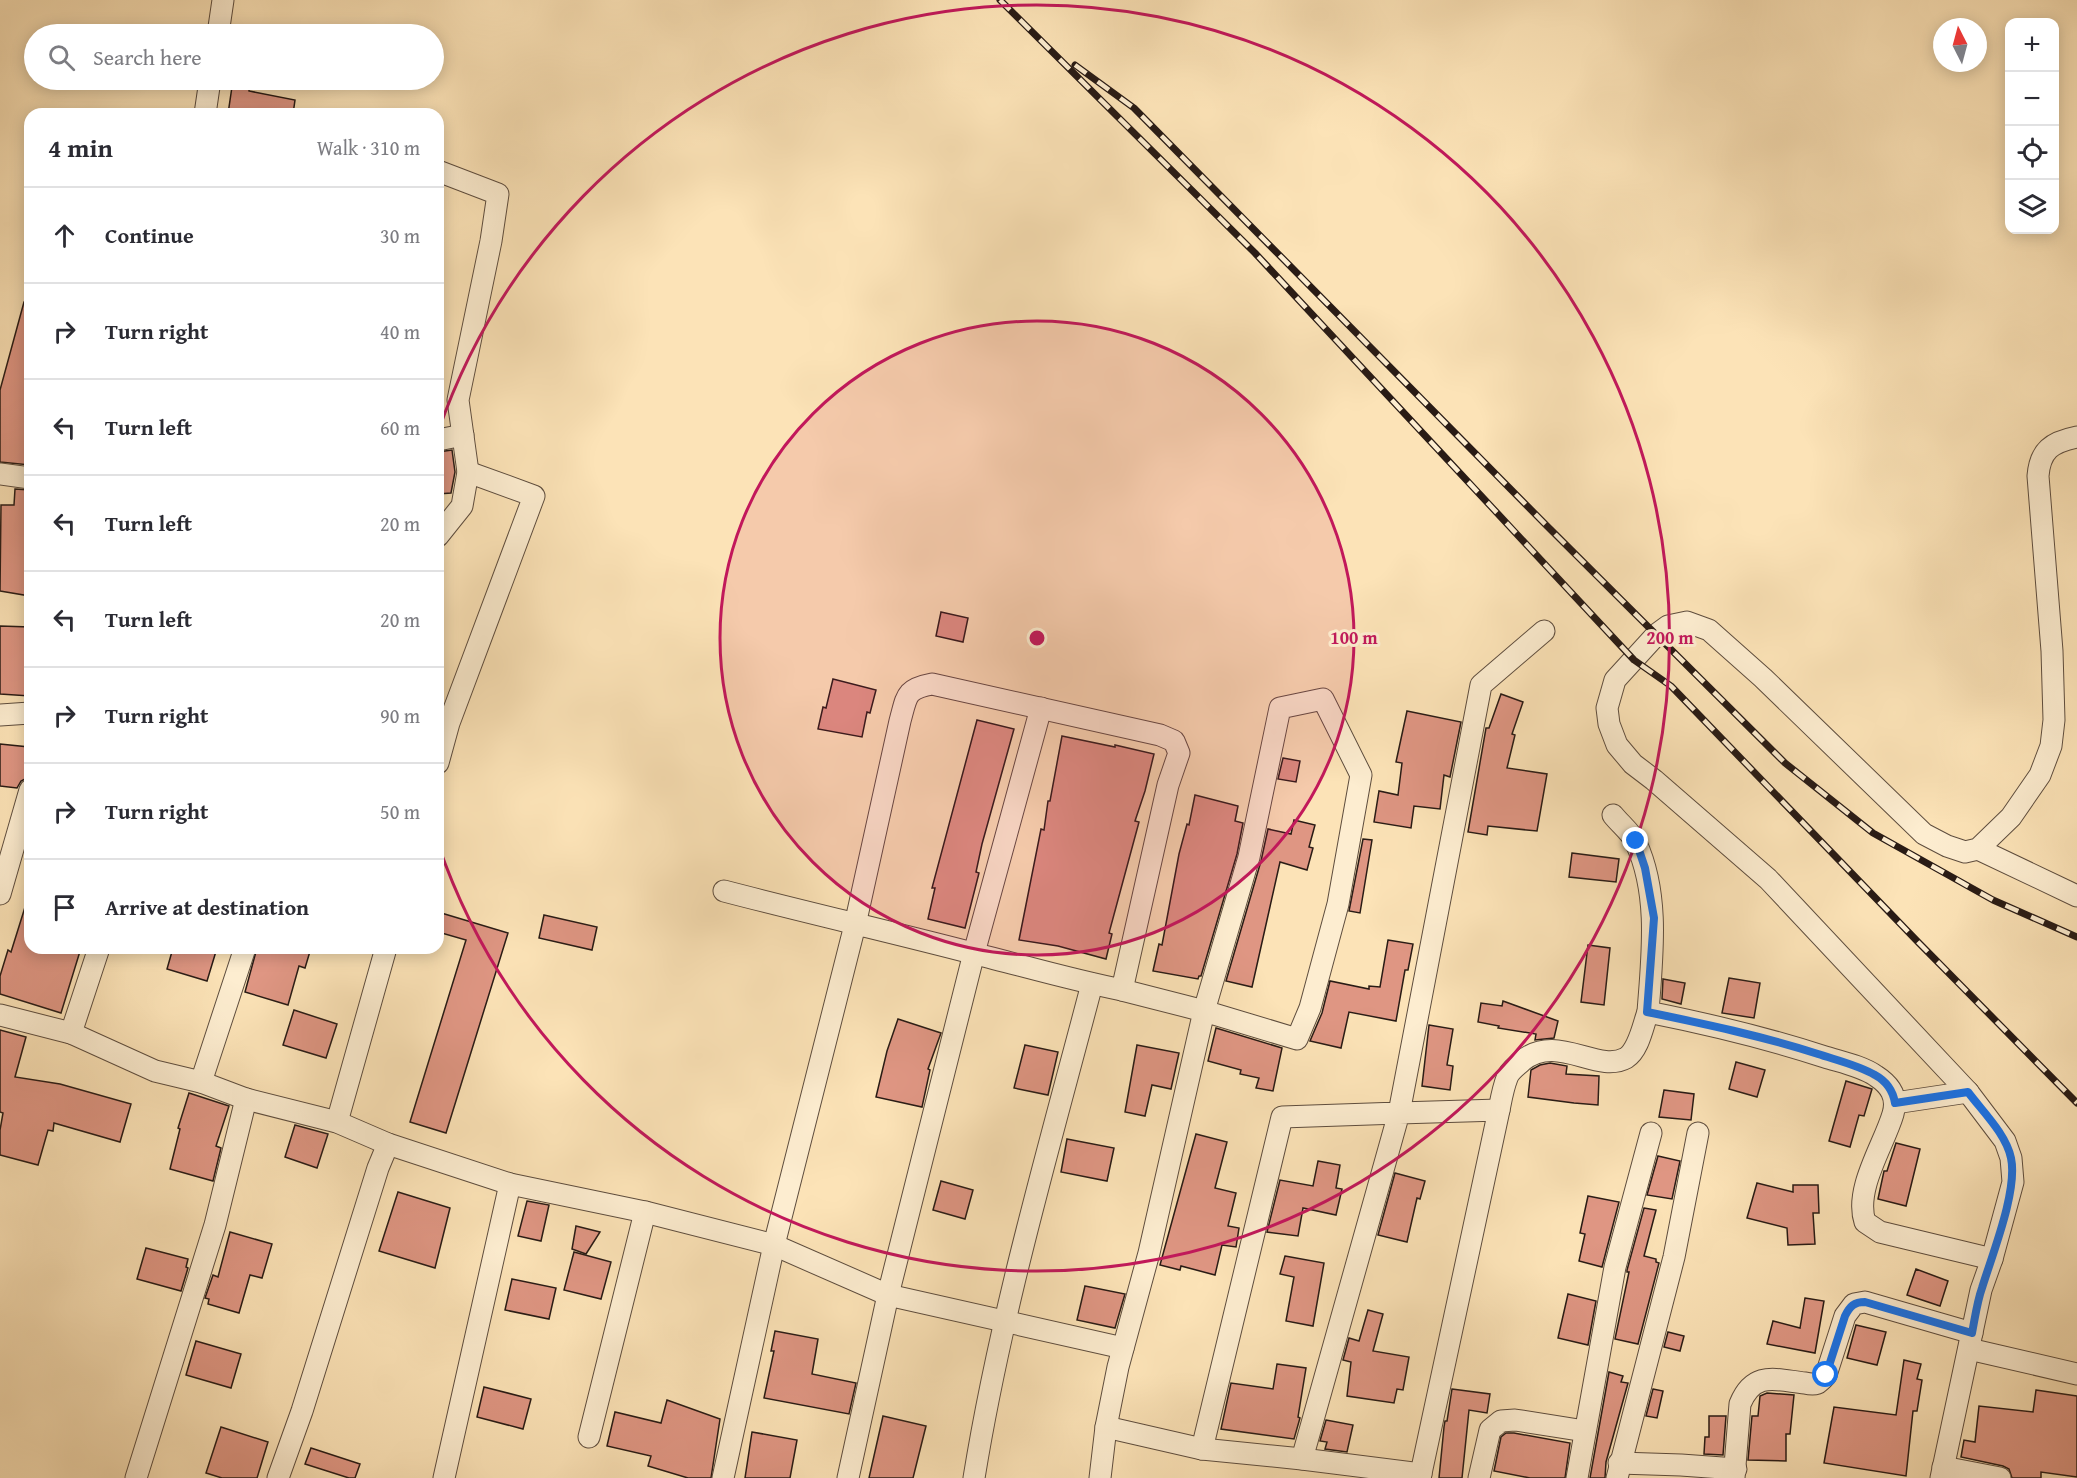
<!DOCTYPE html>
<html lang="en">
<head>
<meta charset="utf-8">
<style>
	:root { --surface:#fff; --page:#f2f2f3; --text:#2b2b33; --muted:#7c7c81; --line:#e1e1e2 }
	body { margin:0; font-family:"Gentium Book Plus",serif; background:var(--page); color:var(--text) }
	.controls { position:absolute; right:18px; top:18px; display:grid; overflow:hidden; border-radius:12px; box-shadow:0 3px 15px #0003 }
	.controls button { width:54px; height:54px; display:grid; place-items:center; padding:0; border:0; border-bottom:2px solid var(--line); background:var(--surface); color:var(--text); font:30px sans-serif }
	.compass { position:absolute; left:1933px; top:18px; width:54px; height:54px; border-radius:50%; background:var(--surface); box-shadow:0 3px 15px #0003; rotate:354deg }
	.stop { position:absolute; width:18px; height:18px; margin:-14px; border:4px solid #1a73e8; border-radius:50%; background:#fff }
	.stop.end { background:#1a73e8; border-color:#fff; box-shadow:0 2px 6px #0008 }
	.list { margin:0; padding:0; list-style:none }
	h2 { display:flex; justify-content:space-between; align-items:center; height:78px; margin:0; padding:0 24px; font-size:26px }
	h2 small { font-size:20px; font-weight:400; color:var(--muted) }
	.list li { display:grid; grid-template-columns:39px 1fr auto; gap:18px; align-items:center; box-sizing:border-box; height:96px; padding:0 24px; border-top:2px solid var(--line) }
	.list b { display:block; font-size:22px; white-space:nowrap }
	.list em { font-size:20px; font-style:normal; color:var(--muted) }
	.icon { flex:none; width:33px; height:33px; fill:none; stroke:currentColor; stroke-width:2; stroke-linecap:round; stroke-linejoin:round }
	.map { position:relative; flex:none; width:2077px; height:1478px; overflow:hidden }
	.search { position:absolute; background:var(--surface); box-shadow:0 3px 15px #0003; left:24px; top:24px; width:420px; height:66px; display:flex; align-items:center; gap:15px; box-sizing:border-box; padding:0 21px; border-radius:33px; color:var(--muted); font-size:22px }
	.panel { position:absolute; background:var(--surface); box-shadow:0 3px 15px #0003; left:24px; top:108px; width:420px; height:846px; border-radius:18px }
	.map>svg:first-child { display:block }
	.building { fill:#df9683; stroke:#291b15; stroke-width:1.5 }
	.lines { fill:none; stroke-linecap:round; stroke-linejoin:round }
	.minor-casing { stroke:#5e4d3e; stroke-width:23 }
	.minor { stroke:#fdedd0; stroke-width:21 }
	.rail-casing { stroke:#291b15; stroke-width:7 }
	.rail { stroke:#fdedd0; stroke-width:4.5; stroke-dasharray:14; stroke-linecap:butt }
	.route { stroke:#1a73e8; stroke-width:8 }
	.ring { fill:none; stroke:#c2185b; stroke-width:3 }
	.centre { fill:#c2185b; stroke:#fdedd0; stroke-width:3 }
	.ring-label { font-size:18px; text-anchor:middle; font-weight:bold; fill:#c2185b; stroke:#fdedd0; stroke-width:6; stroke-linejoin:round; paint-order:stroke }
</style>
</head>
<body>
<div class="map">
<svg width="2077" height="1478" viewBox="0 0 2077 1478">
	<rect width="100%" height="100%" fill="#fce3b7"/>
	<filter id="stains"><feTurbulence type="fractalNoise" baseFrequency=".00333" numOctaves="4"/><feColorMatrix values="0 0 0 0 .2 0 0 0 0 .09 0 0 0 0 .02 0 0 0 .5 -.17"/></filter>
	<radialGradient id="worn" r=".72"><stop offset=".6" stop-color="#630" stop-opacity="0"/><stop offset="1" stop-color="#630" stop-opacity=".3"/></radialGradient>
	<g class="building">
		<path d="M233,80H250L249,91L295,100L293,114H228Z"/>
		<path d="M24,302H30V465L0,462V390Z"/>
		<path d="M452,450L455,472L451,493L438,494V452Z"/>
		<path d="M15,489L30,490V596L0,591L1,505H14Z"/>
		<path d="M941,612L968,618L963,642L936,636Z"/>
		<path d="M0,626L30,627V696L0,694Z"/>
		<path d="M833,679L876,690L870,713L867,712L862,737L818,729L823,707L826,708Z"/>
		<path d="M1501,694L1523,702L1512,734L1515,735L1507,768L1547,774L1537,831L1488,826L1487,835L1468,832L1486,728H1489Z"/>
		<path d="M1407,711L1461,722L1450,777L1444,775L1440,809L1414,806L1411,828L1374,822L1379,791L1398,795L1402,763L1396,762Z"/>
		<path d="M977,720L1014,729L982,844L976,872L979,873L965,928L928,919L935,888H932Z"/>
		<path d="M1062,736L1115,747V745L1154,754L1145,791L1135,821L1139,822L1109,933L1112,934L1106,959L1058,946L1019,940L1041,829L1044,830L1048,801H1050Z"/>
		<path d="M0,744L29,747L27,778L21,781L17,788L0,786Z"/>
		<path d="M1283,758L1300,761L1296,782L1278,779Z"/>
		<path d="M1195,795L1238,806L1235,821L1243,823L1237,854L1201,976H1199L1198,979L1153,971L1159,944L1162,945L1179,854L1187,824L1189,825Z"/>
		<path d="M1294,820L1315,825L1309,847L1313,848L1307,870L1280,862L1252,987L1226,981L1261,861L1268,829L1291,834Z"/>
		<path d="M1363,839L1372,840L1360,913L1349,911Z"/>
		<path d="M1572,853L1619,859L1616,882L1569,877Z"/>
		<path d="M26,904H30V948H81L61,1013L0,994V976L8,950L11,952Z"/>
		<path d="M438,912L508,933L446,1133L410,1122L466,940L438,932Z"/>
		<path d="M544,915L597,927L592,950L539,938Z"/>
		<path d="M1388,940L1413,944L1408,970H1405L1396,1021L1349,1012L1341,1048L1310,1041L1322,1013L1330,981L1369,989V986L1380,987Z"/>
		<path d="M1588,945L1610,948L1604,1005L1581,1002Z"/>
		<path d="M173,948H217L207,981L167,969Z"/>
		<path d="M257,948H311L305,968L299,966L288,1005L245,992Z"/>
		<path d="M1729,978L1760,983L1754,1018L1722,1013Z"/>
		<path d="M1663,979L1685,983L1681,1004L1662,999Z"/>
		<path d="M1503,1001L1558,1021L1554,1038L1535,1040L1536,1034L1498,1028L1499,1026L1478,1022L1481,1003L1502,1006Z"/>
		<path d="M294,1010L337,1024L326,1058L283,1045Z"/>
		<path d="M898,1019L941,1033L928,1069L930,1070L922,1107L876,1097L887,1051Z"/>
		<path d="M1429,1025L1453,1029L1447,1065L1453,1066L1450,1090L1422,1086Z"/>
		<path d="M1216,1028L1282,1048L1273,1091L1256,1088L1259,1078L1240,1074L1241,1070L1208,1061Z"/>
		<path d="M0,1030L26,1037L15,1077L60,1084L131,1104L120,1142L54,1123L53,1131L48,1130L38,1165L0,1155V1130L3,1113L0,1112Z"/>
		<path d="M1025,1045L1058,1052L1048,1095L1014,1088Z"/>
		<path d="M1137,1045L1179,1053L1171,1089L1152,1085L1145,1116L1125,1112Z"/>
		<path d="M1736,1062L1765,1070L1757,1097L1729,1089Z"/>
		<path d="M1550,1063L1567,1066L1566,1074L1599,1076L1598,1105L1574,1103L1528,1097L1531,1070L1540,1065Z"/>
		<path d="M1846,1081L1872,1089L1864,1116L1859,1115L1850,1147L1829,1141Z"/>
		<path d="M1664,1090L1694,1094L1691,1120L1659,1117Z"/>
		<path d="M189,1093L229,1106L216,1146L221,1148L213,1181L170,1169L180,1129L178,1128Z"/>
		<path d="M295,1125L328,1134L317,1168L285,1157Z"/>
		<path d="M1196,1134L1227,1142L1215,1188L1236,1193L1228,1226L1239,1228L1236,1247L1222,1245L1215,1275L1181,1266L1180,1270L1160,1265Z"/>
		<path d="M1067,1139L1114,1148L1107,1181L1061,1172Z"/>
		<path d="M1896,1143L1920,1149L1906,1206L1878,1199L1884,1171H1887Z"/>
		<path d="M1658,1156L1680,1161L1672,1199L1647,1195Z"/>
		<path d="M1318,1161L1340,1165L1336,1188L1342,1189L1336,1215L1303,1208L1298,1236L1267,1232L1280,1180L1313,1186Z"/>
		<path d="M1395,1173L1425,1181L1420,1199L1417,1198L1407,1242L1378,1235Z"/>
		<path d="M941,1181L973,1190L965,1219L933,1210Z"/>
		<path d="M1757,1183L1793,1192V1185H1818L1819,1213H1813L1815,1244L1788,1245L1787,1228L1747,1218Z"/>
		<path d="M398,1192L450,1208L435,1268L379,1251Z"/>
		<path d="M1588,1196L1619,1202L1602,1267L1579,1261L1585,1234L1580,1233Z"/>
		<path d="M527,1201L549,1205L541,1241L518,1236Z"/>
		<path d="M1644,1208L1656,1210L1644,1256L1656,1259V1262L1659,1263L1638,1344L1615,1339L1629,1272H1627V1270Z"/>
		<path d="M576,1226L600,1232L586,1254L572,1249Z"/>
		<path d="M230,1232L272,1244L262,1278L250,1275L239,1313L208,1304L209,1299L205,1298L213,1275L218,1277Z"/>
		<path d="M146,1248L188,1259L186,1267L188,1268L181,1291L137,1279Z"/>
		<path d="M574,1252L611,1262L601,1299L564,1290Z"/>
		<path d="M1285,1256L1324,1263L1313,1326L1286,1321L1294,1277L1280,1274Z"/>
		<path d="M1916,1269L1948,1281L1940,1306L1907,1295Z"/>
		<path d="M512,1279L556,1288L549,1319L505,1310Z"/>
		<path d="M1085,1286L1125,1294L1115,1328L1077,1320Z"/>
		<path d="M1568,1294L1596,1301L1588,1345L1558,1338Z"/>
		<path d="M1805,1298L1824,1301L1815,1353L1767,1344L1773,1321L1800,1328Z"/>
		<path d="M1368,1310L1383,1314L1373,1351L1409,1357L1403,1390L1397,1389L1394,1403L1347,1396L1351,1362L1343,1360L1349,1338L1359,1341Z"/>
		<path d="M1856,1325L1886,1332L1877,1365L1847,1358Z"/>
		<path d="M775,1331L818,1339L812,1374L856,1383L849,1414L764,1398L774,1351H771Z"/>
		<path d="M1668,1332L1684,1336L1680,1351L1664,1347Z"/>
		<path d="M196,1341L241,1354L231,1388L186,1375Z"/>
		<path d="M1904,1360L1921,1364L1917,1379L1922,1380L1917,1411H1913L1906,1476L1824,1463L1834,1407L1896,1415Z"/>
		<path d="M1277,1364L1306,1368L1298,1417L1300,1418L1294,1439L1221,1429L1231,1383L1273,1389Z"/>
		<path d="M1609,1372L1623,1376L1621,1382L1628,1383L1606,1462L1605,1478H1590Z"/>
		<path d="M484,1387L531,1399L523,1429L477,1417Z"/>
		<path d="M1452,1389L1490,1394L1487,1413L1469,1410L1462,1478H1439L1444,1427L1445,1421H1447Z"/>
		<path d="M1653,1389L1663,1391L1657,1418L1646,1416Z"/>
		<path d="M2036,1390L2077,1396V1477L2041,1472V1478H2012L2009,1469L2003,1466L1961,1457L1964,1440L1975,1442L1979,1406L2033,1412Z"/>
		<path d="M1767,1393L1794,1395L1790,1434H1786V1461L1748,1460L1752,1416H1758L1760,1396Z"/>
		<path d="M667,1400L720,1419L711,1478H688L648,1466L651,1456L607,1446L615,1412L661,1423Z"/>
		<path d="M883,1416L926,1426L913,1478H869Z"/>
		<path d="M1709,1416H1726L1723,1455L1704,1454L1705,1437H1709Z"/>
		<path d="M1326,1420L1353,1425L1347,1452L1325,1449L1327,1442L1320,1441Z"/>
		<path d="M221,1427L268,1442L257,1478H222L206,1473Z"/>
		<path d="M752,1432L797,1440L790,1478H745Z"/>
		<path d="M1506,1433H1514L1570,1443L1565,1478H1530L1494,1471L1501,1437Z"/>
		<path d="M311,1448L360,1464L355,1478H349L305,1464Z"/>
	</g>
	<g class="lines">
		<g class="minor-casing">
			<g id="minor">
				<path d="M218,34L223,0"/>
				<path d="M205,114L210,80"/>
				<path d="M438,171L498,194L491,241L458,400L468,472L462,506L438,536"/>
				<path d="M438,440L463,435"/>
				<path d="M0,474L30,478"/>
				<path d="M0,715L30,713"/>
				<path d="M438,763L449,723L534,496L468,472"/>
				<path d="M1613,815C1620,824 1632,833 1636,843C1660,895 1652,957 1648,1012C1708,1024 1767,1038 1825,1057C1841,1062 1862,1066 1876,1076C1890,1085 1898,1097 1893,1114C1884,1145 1854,1189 1865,1222L1880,1232L1992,1259"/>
				<path d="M1978,849L2077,896"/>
				<path d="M0,894L30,790"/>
				<path d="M0,1015L71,1033L155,1071L201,1082L246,1099L337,1122L388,1144L510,1184L645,1212L774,1245L888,1295L1123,1348"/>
				<path d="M71,1033L99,948"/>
				<path d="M201,1082L245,948"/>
				<path d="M1895,1103L1968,1092"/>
				<path d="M1499,1110C1501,1100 1503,1088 1507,1078C1509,1071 1517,1066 1522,1061C1557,1032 1597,1074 1626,1058C1639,1050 1643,1025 1648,1012"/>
				<path d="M337,1122L386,948"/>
				<path d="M1969,1349L2077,1374"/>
				<path d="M1106,1427L1202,1449L1302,1459L1421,1474"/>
				<path d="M589,1437L645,1212"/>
				<path d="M1202,1449L1282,1117L1399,1113L1481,685L1544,631"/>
				<path d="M1302,1459L1399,1113L1499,1110L1420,1478"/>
				<path d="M1619,1463L1681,1465L1736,1469"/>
				<path d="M1943,1467L2000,1478"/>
				<path d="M136,1478L215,1225L246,1099"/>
				<path d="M278,1478L302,1411L378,1168L388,1144"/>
				<path d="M444,1478L510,1184"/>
				<path d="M723,1478L774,1245L855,925L900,721C907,696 905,689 932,684L1160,735L1174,741L1179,753L1168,785L1122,990C1072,980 1024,966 976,954C892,932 808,913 724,891"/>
				<path d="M848,1478L888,1295L974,953L1041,708"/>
				<path d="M974,1478C1001,1311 1049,1148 1092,984"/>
				<path d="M1100,1478L1106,1427L1118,1367L1149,1253L1204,1011L1297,1039L1310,1008L1338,904L1361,775L1323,699L1280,708L1249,857L1204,1011L1122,990"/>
				<path d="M1479,1478L1490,1430L1501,1421L1515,1420L1585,1431"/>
				<path d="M1577,1478L1615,1267L1651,1133"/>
				<path d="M1617,1478L1674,1257L1698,1133"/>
				<path d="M1734,1478L1740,1404C1754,1370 1776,1380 1805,1383C1809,1384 1816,1385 1819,1382C1820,1382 1825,1376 1826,1375L1845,1316L1854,1304L1865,1302L1972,1333"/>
				<path d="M1941,1478L1981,1290L1992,1259L2013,1182L2011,1158L2005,1141L1968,1092L1768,879L1654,780L1633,764L1617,745L1609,724L1607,708L1615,680L1657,634L1668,626L1687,622L1709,630L1763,678L1924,834L1947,846L1965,852L1978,849L2011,817L2040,775L2051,746L2054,720L2052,651L2038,476C2040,450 2052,442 2077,437"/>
			</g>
		</g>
		<use href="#minor" class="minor"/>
		<g class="rail-casing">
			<g id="rail">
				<path d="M1000,0L1255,253L1634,660L1671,686L1918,942L2077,1103"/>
				<path d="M1075,65L1134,108L1547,526L1785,763L1873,833L1993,900L2077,937"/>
			</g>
		</g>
		<use href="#rail" class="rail"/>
	</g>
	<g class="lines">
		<path class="route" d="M1636,841L1645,868L1654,918L1647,1012C1705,1024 1762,1036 1818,1054C1836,1060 1858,1065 1875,1075C1886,1081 1893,1091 1895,1103L1968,1092C1983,1112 2006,1134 2011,1158C2018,1191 1992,1255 1982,1288C1977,1302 1975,1318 1972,1333L1865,1302C1854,1302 1850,1306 1845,1316L1826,1375"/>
	</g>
	<circle cx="1037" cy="638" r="317" fill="#c2185b" fill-opacity=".12"/>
	<g class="ring">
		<circle cx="1037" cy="638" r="317"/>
		<path d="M438 432A633 633 0 1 1 438 844"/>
	</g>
	<circle cx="1037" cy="638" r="9" class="centre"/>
	<g class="ring-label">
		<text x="1354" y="644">100 m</text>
		<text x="1670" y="644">200 m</text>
	</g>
	<rect width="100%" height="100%" filter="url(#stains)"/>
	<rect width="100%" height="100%" fill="url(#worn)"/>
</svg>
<div class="controls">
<button>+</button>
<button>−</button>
<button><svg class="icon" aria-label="locate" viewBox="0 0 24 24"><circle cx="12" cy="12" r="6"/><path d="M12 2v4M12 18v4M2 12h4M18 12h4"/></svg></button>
<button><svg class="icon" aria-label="layers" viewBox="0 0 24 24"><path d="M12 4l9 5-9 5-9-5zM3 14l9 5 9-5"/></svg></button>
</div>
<svg class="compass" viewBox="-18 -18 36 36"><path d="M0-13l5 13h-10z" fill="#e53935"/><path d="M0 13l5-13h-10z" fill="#7c7c81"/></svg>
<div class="stop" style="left:1826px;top:1375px"></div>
<div class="stop end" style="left:1636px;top:841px"></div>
<div class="search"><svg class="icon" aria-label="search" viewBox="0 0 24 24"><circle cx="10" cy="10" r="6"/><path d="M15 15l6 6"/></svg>Search here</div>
<section class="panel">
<h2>4 min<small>Walk · 310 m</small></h2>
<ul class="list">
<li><svg class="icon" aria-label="ahead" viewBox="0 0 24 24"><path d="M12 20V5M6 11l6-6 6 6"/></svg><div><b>Continue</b></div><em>30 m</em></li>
<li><svg class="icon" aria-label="right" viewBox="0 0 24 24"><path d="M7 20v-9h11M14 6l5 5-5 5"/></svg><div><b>Turn right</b></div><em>40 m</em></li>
<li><svg class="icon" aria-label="left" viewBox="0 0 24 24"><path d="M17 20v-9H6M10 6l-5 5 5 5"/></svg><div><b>Turn left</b></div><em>60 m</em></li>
<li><svg class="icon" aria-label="left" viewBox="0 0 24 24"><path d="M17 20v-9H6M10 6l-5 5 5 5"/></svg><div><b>Turn left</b></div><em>20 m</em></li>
<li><svg class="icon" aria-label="left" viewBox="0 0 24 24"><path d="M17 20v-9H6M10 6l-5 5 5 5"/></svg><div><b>Turn left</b></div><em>20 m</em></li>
<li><svg class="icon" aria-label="right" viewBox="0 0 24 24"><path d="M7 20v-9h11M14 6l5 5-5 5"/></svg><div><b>Turn right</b></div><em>90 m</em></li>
<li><svg class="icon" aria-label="right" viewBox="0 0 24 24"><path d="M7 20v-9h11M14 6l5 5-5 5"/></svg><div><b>Turn right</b></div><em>50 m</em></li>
<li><svg class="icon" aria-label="arrive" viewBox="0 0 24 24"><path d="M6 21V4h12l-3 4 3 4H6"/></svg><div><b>Arrive at destination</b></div></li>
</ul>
</section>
</div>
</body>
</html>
